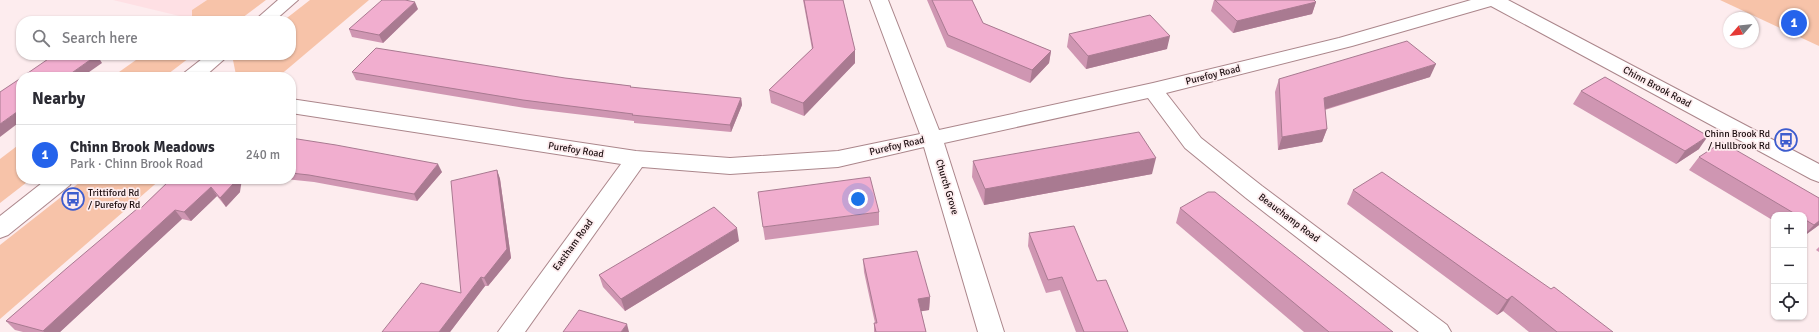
<!DOCTYPE html>
<html lang="en">
<head>
<meta charset="utf-8">
<style>
	:root { --surface:#fff; --page:#f7f7f7; --text:#2b2b33; --muted:#7c7c81; --line:#e1e1e2; --accent:#2563eb }
	body { margin:0; font-family:Signika,sans-serif; background:var(--page); color:var(--text) }
	.controls { position:absolute; right:12px; bottom:12px; display:grid; overflow:hidden; border-radius:8px; box-shadow:0 1px 3px #0004 }
	.controls button { width:36px; height:36px; display:grid; place-items:center; padding:0; border:0; border-bottom:1px solid var(--line); background:var(--surface); color:var(--text); font:20px sans-serif }
	.compass { position:absolute; left:1723px; top:12px; width:36px; height:36px; border-radius:50%; background:var(--surface); box-shadow:0 1px 3px #0004; rotate:242deg }
	.you { position:absolute; left:858px; top:199px; width:14px; height:14px; margin:-10px; border:3px solid #fff; border-radius:50%; background:#1a73e8; box-shadow:0 0 0 6px #1a73e833 }
	.badge { display:grid; place-items:center; width:26px; height:26px; border-radius:50%; background:var(--accent); color:#fff; font-size:13px; font-weight:700 }
	.pin { position:absolute; translate:-50% -50%; border:2px solid #fff; box-shadow:0 1px 4px #0006 }
	.list { margin:0; padding:0; list-style:none }
	h2 { display:flex; justify-content:space-between; align-items:center; height:52px; margin:0; padding:0 16px; font-size:17px }
	h2 small { font-size:13px; font-weight:400; color:var(--muted) }
	.list li { display:grid; grid-template-columns:26px 1fr auto; gap:12px; align-items:center; box-sizing:border-box; height:60px; padding:0 16px; border-top:1px solid var(--line) }
	.list b { display:block; font-size:15px; white-space:nowrap }
	.list p { margin:0; font-size:13px; white-space:nowrap; color:var(--muted) }
	.list em { font-size:13px; font-style:normal; color:var(--muted) }
	.icon { flex:none; width:22px; height:22px; fill:none; stroke:currentColor; stroke-width:2; stroke-linecap:round; stroke-linejoin:round }
	.map { position:relative; flex:none; width:1819px; height:332px; overflow:hidden }
	.search { position:absolute; background:var(--surface); box-shadow:0 1px 3px #0004; left:16px; top:16px; width:280px; height:44px; display:flex; align-items:center; gap:10px; box-sizing:border-box; padding:0 14px; border-radius:16px; color:var(--muted); font-size:15px }
	.panel { position:absolute; background:var(--surface); box-shadow:0 1px 3px #0004; left:16px; top:72px; width:280px; height:112px; border-radius:16px }
	.map>svg:first-child { display:block }
	.built { fill:#fee0e4 }
	.green { fill:#f7c3a9 }
	.lines { fill:none; stroke-linecap:round; stroke-linejoin:round }
	.minor-casing { stroke:#ab868b; stroke-width:2 }
	.tertiary-casing { stroke:#ab868b; stroke-width:2 }
	.minor { fill:#fff; fill-rule:evenodd }
	.tertiary { fill:#fff; fill-rule:evenodd }
	.wall { fill:#cf96b2 }
	.shaded-wall { fill:#a97a91 }
	.building { fill:#f1aecf; stroke:#a97a91 }
	.labels { text-anchor:middle; dominant-baseline:central; stroke-width:3.5; stroke-linejoin:round; paint-order:stroke }
	.street-label { font-size:10px; fill:#1d0f11; stroke:#fdecee }
	.poi-label { font-size:10px; fill:#1d0f11; stroke:#fdecee; text-anchor:end }
</style>
</head>
<body>
<div class="map">
<svg width="1819" height="332" viewBox="0 0 1819 332">
	<rect width="100%" height="100%" fill="#fdecee"/>
	<path class="built" d="M113,0H207L192,10V19Z"/>
	<g class="green">
		<path d="M207,0H266L238,21H190L192,19V10Z"/>
		<path d="M310,0H369L278,77H242L236,75L233,60L240,55H291V21H283Z"/>
		<path d="M1720,0H1819V46Z"/>
		<path d="M143,55H193L164,77H112Z"/>
		<path d="M21,143V179H31L0,203V159Z"/>
		<path d="M84,179H161L0,319V245Z"/>
	</g>
	<g class="lines">
		<g class="minor-casing">
			<path id="minor" d="M870,0H888L939,130L1153,83L1339,38L1471,0H1508L1819,164V182L1811,179L1491,6L1352,46L1166,93L1201,138L1262,186L1447,325L1451,332H1419L1246,198L1185,148L1148,98L944,143L1004,332H978L924,147L838,167L730,174L642,167L525,332H498L621,164L291,113V99L636,151L730,158L838,151L920,134Z"/>
		</g>
		<g class="tertiary-casing">
			<g id="tertiary">
				<path d="M278,0H298L274,21H254Z"/>
				<path d="M207,55H229L204,77H181L184,73Z"/>
				<path d="M47,179H73L70,185L8,235L0,238V216Z"/>
			</g>
		</g>
		<use href="#minor" class="minor"/>
		<use href="#tertiary" class="tertiary"/>
	</g>
	<g class="wall">
		<path d="M803,0H843L855,50V63L804,116L771,103L769,90L812,49Z"/>
		<path d="M927,0H972L983,23L1051,51L1049,63L1030,83L947,47Z"/>
		<path d="M1214,0H1314L1316,2L1312,14L1233,33L1211,11Z"/>
		<path d="M418,9L383,43L352,37L349,29Z"/>
		<path d="M1069,34L1167,49L1086,69L1067,47Z"/>
		<path d="M352,72L565,78L631,86V88L741,98L742,105L731,132L634,123V121L525,108L356,80Z"/>
		<path d="M1430,77L1325,110L1327,129L1322,142L1278,150L1275,92L1279,79Z"/>
		<path d="M1581,91L1699,149L1676,164L1573,104Z"/>
		<path d="M291,138L442,172L417,201L314,182L285,179H291Z"/>
		<path d="M1699,157L1819,198V225L1804,236V215H1774V221L1689,170Z"/>
		<path d="M973,161L1152,174L984,205L972,177Z"/>
		<path d="M497,170L500,179L511,258L488,286H485L450,332H382L461,293Z"/>
		<path d="M171,179L240,192L226,207L217,196L191,221L182,219L60,332H23L15,330L6,321L140,209Z"/>
		<path d="M1353,190L1613,332H1529L1503,311L1497,315L1347,204Z"/>
		<path d="M1180,208L1393,332H1304L1176,223Z"/>
		<path d="M879,212V225L765,240L763,227Z"/>
		<path d="M1029,233L1097,281L1128,332H1076L1060,290L1046,293L1028,246Z"/>
		<path d="M739,241L625,311L603,287L599,275Z"/>
		<path d="M1819,247V252L1816,250Z"/>
		<path d="M863,259L930,297L929,310L921,311L926,332H874V323H875L864,272Z"/>
	</g>
	<g class="shaded-wall">
		<path d="M415,2L418,9L383,43L379,35Z"/>
		<path d="M1316,2L1312,14L1233,33L1237,21Z"/>
		<path d="M1170,36L1167,49L1086,69L1088,56Z"/>
		<path d="M855,50V63L804,116L803,103Z"/>
		<path d="M1051,51L1049,63L1030,83L1032,70Z"/>
		<path d="M97,55L102,63L82,77H66Z"/>
		<path d="M1436,64L1430,77L1319,111L1324,98Z"/>
		<path d="M741,98L742,105L731,132L730,125Z"/>
		<path d="M21,109V121L0,137V124Z"/>
		<path d="M1327,129L1322,142L1278,150L1282,137Z"/>
		<path d="M1708,136L1699,149L1676,164L1685,151Z"/>
		<path d="M1156,158L1152,174L984,205L985,189Z"/>
		<path d="M438,164L442,172L417,201L414,194Z"/>
		<path d="M497,170L500,179L511,258L488,286L484,278Z"/>
		<path d="M235,179H242L240,192L226,207L220,198Z"/>
		<path d="M211,187L217,196L191,221L184,212Z"/>
		<path d="M175,210L182,219L60,332H44L43,331Z"/>
		<path d="M1819,221V225L1804,236V235L1814,225Z"/>
		<path d="M737,228L739,241L625,311L621,299Z"/>
		<path d="M481,277L485,286L450,332H439Z"/>
		<path d="M1512,296L1503,311L1497,315L1507,300Z"/>
		<path d="M930,297L929,310L917,312L918,299Z"/>
		<path d="M627,324L629,332H621Z"/>
	</g>
	<g class="building">
		<path d="M382,0H405L415,2L379,35L349,29Z"/>
		<path d="M804,0H843L855,50L803,103L769,90L813,48Z"/>
		<path d="M932,0H972L983,23L1051,51L1032,70L948,35Z"/>
		<path d="M1215,0H1314L1316,2L1237,21Z"/>
		<path d="M1150,15L1170,36L1088,56L1069,34Z"/>
		<path d="M1407,41L1436,64L1324,98L1327,129L1282,137L1279,79Z"/>
		<path d="M376,48L565,78L631,86L630,87L741,98L730,125L632,115L633,114L523,100L352,72Z"/>
		<path d="M54,55H97L66,77H22Z"/>
		<path d="M1605,77L1708,136L1685,151L1581,91Z"/>
		<path d="M21,78V109L0,124V92Z"/>
		<path d="M1139,132L1156,158L985,189L973,161Z"/>
		<path d="M291,138L336,145L438,164L414,194L309,175L291,173Z"/>
		<path d="M1722,142L1819,198V221L1814,225L1804,219V215H1797L1699,157Z"/>
		<path d="M497,170L507,249L484,278L481,277L439,332H382L421,283L461,293L451,181Z"/>
		<path d="M1382,172L1551,289L1554,287L1613,332H1557L1512,296L1507,300L1353,190Z"/>
		<path d="M870,177L879,212L763,227L758,192Z"/>
		<path d="M171,179H235L234,183L220,198L211,187L184,212L175,210L43,331L6,321L67,268L138,208L140,209Z"/>
		<path d="M1208,192H1215L1393,332H1329L1180,208Z"/>
		<path d="M714,207L737,228L621,299L599,275Z"/>
		<path d="M1074,226L1097,281L1106,280L1128,332H1084L1062,277L1048,280L1029,233Z"/>
		<path d="M917,251L930,297L918,299L926,332H876L874,323H877L863,259Z"/>
		<path d="M579,310L627,324L621,332H563Z"/>
	</g>
	<defs>
		<g id="bus-ring" transform="scale(1.15)"><circle r="9.5" fill="#fdecee" stroke="#3d5cce" stroke-width="1.5"/><path d="M-5-6H5V4H4V6H2V4H-2V6H-4V4H-5ZM-3.5-4V0h7V-4ZM-3.5 1.2v1.5H-2V1.2ZM2 1.2v1.5H3.5V1.2Z" fill="#3d5cce"/></g>
	</defs>
	<g fill-rule="evenodd">
		<use href="#bus-ring" x="1786" y="140"/>
		<use href="#bus-ring" x="73" y="199"/>
	</g>
	<g class="labels">
		<g class="street-label">
			<text transform="translate(1213 75) rotate(-14)">Purefoy Road</text>
			<text transform="translate(1657 87) rotate(28)">Chinn Brook Road</text>
			<text transform="translate(897 146) rotate(-13)">Purefoy Road</text>
			<text transform="translate(576 150) rotate(9)">Purefoy Road</text>
			<text transform="translate(947 187) rotate(73)">Church Grove</text>
			<text transform="translate(1289 218) rotate(37)">Beauchamp Road</text>
			<text transform="translate(573 245) rotate(-54)">Eastham Road</text>
		</g>
		<g class="poi-label">
			<text x="1770" y="134">Chinn Brook Rd<tspan x="1770" dy="12">/ Hullbrook Rd</tspan></text>
			<text x="88" y="193" text-anchor="start">Trittiford Rd<tspan x="88" dy="12">/ Purefoy Rd</tspan></text>
		</g>
	</g>
</svg>
<div class="controls">
<button>+</button>
<button>−</button>
<button><svg class="icon" aria-label="locate" viewBox="0 0 24 24"><circle cx="12" cy="12" r="6"/><path d="M12 2v4M12 18v4M2 12h4M18 12h4"/></svg></button>
</div>
<svg class="compass" viewBox="-18 -18 36 36"><path d="M0-13l5 13h-10z" fill="#e53935"/><path d="M0 13l5-13h-10z" fill="#7c7c81"/></svg>
<div class="you"></div>
<div class="pin badge" style="left:1794px;top:23px">1</div>
<div class="search"><svg class="icon" aria-label="search" viewBox="0 0 24 24"><circle cx="10" cy="10" r="6"/><path d="M15 15l6 6"/></svg>Search here</div>
<section class="panel">
<h2>Nearby<small></small></h2>
<ul class="list">
<li><span class="badge">1</span><div><b>Chinn Brook Meadows</b><p>Park · Chinn Brook Road</p></div><em>240 m</em></li>
</ul>
</section>
</div>
</body>
</html>
